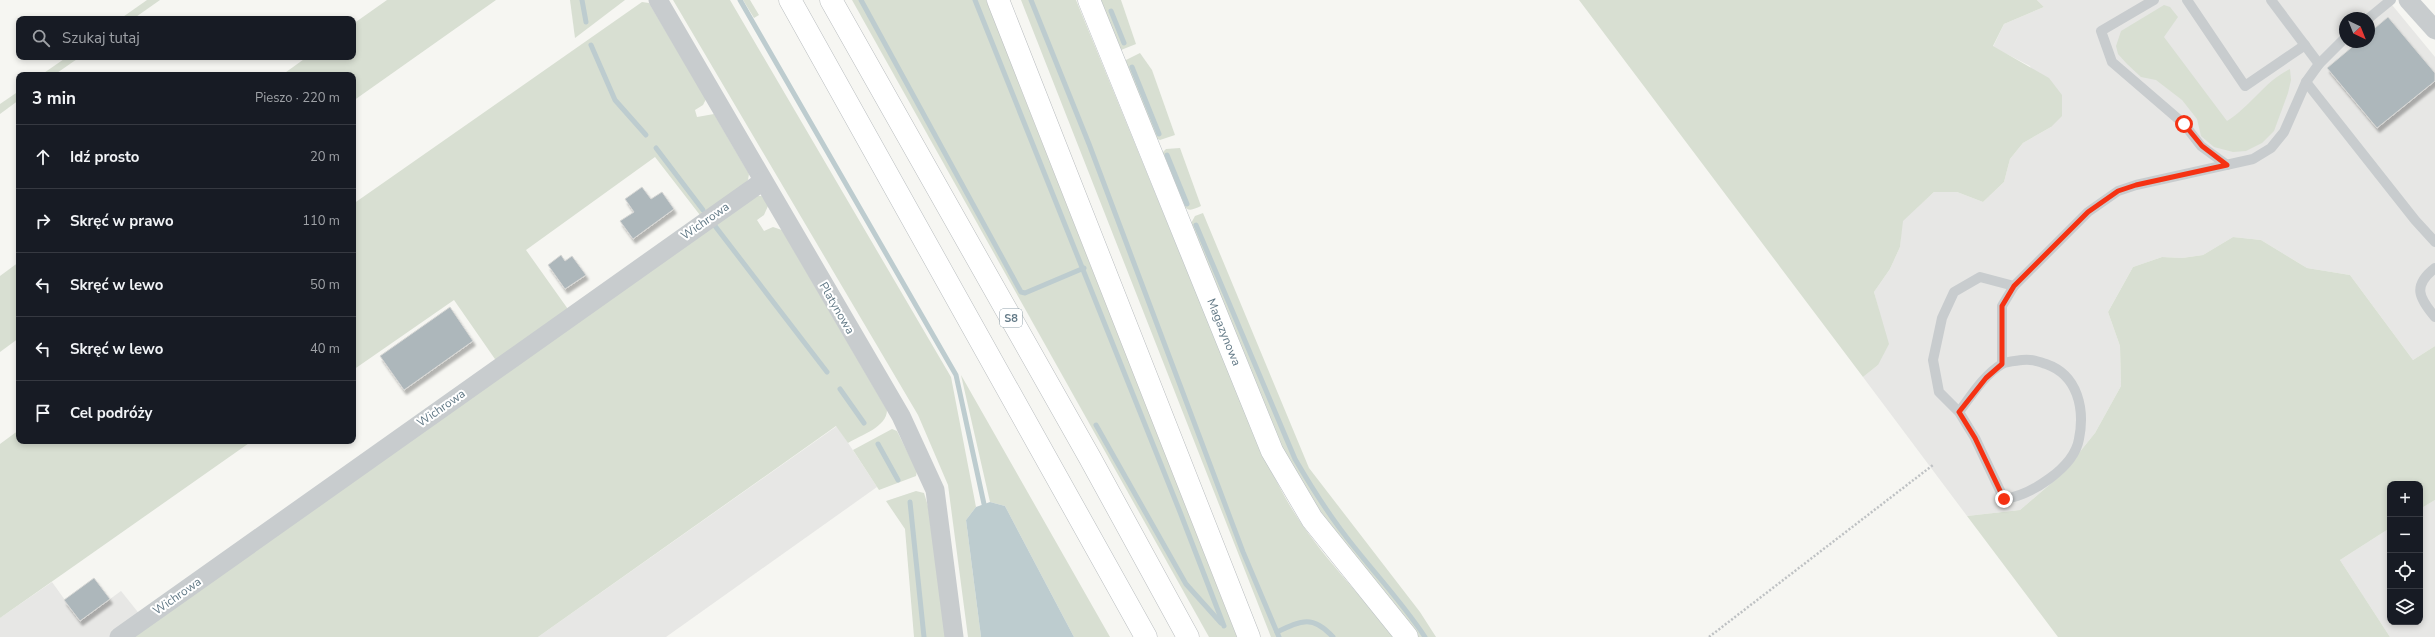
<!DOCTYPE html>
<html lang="pl">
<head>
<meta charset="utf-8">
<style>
	:root { --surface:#171b24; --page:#20242c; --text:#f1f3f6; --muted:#9ea1a6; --line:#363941 }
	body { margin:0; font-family:"Nunito Sans",sans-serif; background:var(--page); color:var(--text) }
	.controls { position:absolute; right:12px; bottom:12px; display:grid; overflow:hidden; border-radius:8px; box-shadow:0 2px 6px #0003 }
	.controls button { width:36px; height:36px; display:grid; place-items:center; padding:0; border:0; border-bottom:1px solid var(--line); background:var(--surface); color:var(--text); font:20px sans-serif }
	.compass { position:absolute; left:2339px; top:12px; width:36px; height:36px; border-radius:50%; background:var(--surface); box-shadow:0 2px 6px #0003; rotate:137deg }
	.stop { position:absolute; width:12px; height:12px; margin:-9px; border:3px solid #f53213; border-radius:50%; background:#fff }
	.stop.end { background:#f53213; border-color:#fff; box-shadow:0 1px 4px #0008 }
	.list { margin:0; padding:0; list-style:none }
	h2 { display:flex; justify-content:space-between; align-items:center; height:52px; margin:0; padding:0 16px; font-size:17px }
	h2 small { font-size:13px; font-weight:400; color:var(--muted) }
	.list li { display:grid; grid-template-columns:26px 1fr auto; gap:12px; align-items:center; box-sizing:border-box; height:64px; padding:0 16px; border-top:1px solid var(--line) }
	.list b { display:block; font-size:15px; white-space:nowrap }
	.list em { font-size:13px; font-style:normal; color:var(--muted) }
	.icon { flex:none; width:22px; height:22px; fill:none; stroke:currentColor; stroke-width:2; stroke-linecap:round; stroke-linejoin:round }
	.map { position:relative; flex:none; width:2435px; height:637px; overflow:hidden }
	.search { position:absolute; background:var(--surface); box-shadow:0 2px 6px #0003; left:16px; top:16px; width:340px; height:44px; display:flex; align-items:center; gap:10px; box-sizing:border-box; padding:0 14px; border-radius:8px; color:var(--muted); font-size:15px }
	.panel { position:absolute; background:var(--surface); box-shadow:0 2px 6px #0003; left:16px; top:72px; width:340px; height:372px; border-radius:8px }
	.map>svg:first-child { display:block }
	.built { fill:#e7e7e5; fill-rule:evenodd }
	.green { fill:#d8dfd2 }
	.water { fill:#bdcccf }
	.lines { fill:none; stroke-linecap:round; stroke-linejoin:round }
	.stream { stroke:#bdcccf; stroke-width:5 }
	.building { fill:#adb7bb; stroke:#d7d7d5; filter:url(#shadow) }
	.secondary-casing { stroke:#b9bfc3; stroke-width:23 }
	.highway-casing { stroke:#b9bdbf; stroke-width:23 }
	.path { stroke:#bec1c3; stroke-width:2.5; stroke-dasharray:2 2; stroke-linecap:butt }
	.lane { stroke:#c8ccce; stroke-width:10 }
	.street { stroke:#c8ccce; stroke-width:19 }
	.secondary { stroke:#fff; stroke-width:22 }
	.highway { stroke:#fff; stroke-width:22 }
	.route { stroke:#f53213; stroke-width:5 }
	.labels { text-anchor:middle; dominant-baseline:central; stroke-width:4; stroke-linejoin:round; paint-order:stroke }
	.shield { fill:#fff; stroke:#91a1aa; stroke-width:1 }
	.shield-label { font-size:11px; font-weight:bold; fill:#627986 }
	.street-label { font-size:12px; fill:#627986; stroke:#fff }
</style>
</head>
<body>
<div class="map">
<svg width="2435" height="637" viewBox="0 0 2435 637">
	<defs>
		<filter id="shadow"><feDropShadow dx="2.5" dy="4.5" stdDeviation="1" flood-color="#0004"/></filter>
	</defs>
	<rect width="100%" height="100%" fill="#f6f6f2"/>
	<g class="built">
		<path d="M2037,0H2388L2435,57V346L2413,360L2350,275L2307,268L2261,240L2233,237L2203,255L2182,258L2162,257L2133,267L2108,312L2120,346L2121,386L2095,433L2062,474L2020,510L1967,516L1863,377L1878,365L1879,311L1874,292L1890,269L1900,247L1902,221L1934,192H1957L1983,202L2004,182L2010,159L2023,143L2051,127L2030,66L1993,47L2004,24L2044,7ZM2345,18H2369V42H2345Z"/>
		<path d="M837,426L877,487L666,637H538Z"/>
		<path d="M2435,500V637H2390L2340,560L2390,528V622H2420V509Z"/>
		<path d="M52,582L80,621L121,591L141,616L111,637H0V618Z"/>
	</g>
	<g class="green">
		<path d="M147,0H160L133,19H120Z"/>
		<path d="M387,0H496L353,101V75H282L307,57H353V24Z"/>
		<path d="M570,0H625L575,38Z"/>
		<path d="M673,0H730L951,377L976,507L966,520L981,637H968L948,485L918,415Z"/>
		<path d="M743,0H750L759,15L754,18Z"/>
		<path d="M852,0H986L1237,637H1209Z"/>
		<path d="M1021,0H1076L1258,444C1269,465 1279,488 1292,509C1320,555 1361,594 1393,637H1271Z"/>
		<path d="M1099,0H1121L1136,44L1121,50Z"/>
		<path d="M1579,0H2037L2044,7L2004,24L1993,46L2049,78L2062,95V116L2051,127L2023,143L2010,159L2004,182L1983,202L1957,192H1934L1903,221L1900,247L1890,269L1874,292L1889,344L1878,365L1863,377Z"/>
		<path d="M642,2L649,3L706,99L703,105L695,110L697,117L714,114L749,174L748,180L703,219L655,157L526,250L570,312L497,362L454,300L353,370V204Z"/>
		<path d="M2164,5L2170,7L2178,17L2164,37L2227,121C2251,106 2265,81 2290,69L2291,80L2288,93L2274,131L2262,143L2246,151L2233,152L2214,147L2201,136L2197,119L2182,100L2156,80L2141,77L2127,64L2118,54L2116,46L2121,31Z"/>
		<path d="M1140,53L1152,70L1175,135L1160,140L1155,138L1125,65L1126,60Z"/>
		<path d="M67,57H80L54,75H41Z"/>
		<path d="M19,91V100L0,114V104Z"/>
		<path d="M1180,148L1201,206C1192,210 1189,212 1182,205L1162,153L1166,149Z"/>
		<path d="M757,196H762L768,206L764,215L757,220L764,231L773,227L782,230L887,410C887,427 861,435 848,443L836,426L538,637H126Z"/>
		<path d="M1203,213L1309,468L1420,612L1436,637H1417L1328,524L1303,488L1285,454L1236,339L1190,225L1195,216Z"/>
		<path d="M2233,237L2261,240L2307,268L2350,275L2413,360L2435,346V500L2420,509V484H2390V528L2340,560L2390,637H2058L1967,516L2020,510L2062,474L2095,433L2121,386L2120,346L2108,312L2133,267L2162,257L2182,258L2203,255Z"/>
		<path d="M19,262V338L0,352V276Z"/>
		<path d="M961,375L1110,637H1074L1005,506L990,502Z"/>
		<path d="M892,429L897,431L917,471L916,476L879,490L853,450Z"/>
		<path d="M19,430V441H252L0,618V444Z"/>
		<path d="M916,491L924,493L928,506L946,637H914L905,529L886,501Z"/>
	</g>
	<path class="water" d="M990,502L1005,506L1074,637H981L966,520L976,507Z"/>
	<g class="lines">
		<g class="stream">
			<path d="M582,0L586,22"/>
			<path d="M740,0L956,375L984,504"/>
			<path d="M861,0L1021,292L1025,293L1084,268"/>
			<path d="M975,0L1180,512L1224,626"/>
			<path d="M1031,0L1089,144L1243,552L1279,637"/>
			<path d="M1111,11L1124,43"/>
			<path d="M591,45L615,100L646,135"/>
			<path d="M1132,67L1159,134"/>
			<path d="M656,148L703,210"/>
			<path d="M1167,155L1187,204"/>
			<path d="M1196,225L1295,459C1313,490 1332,520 1355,548C1378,577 1404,605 1425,637"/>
			<path d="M715,226L827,372"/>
			<path d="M840,389L864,423"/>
			<path d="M1096,425L1186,584L1221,623"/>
			<path d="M878,444L898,480"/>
			<path d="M910,502L924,637"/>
			<path d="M1277,632C1302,620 1313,615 1333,637"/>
		</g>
	</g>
	<g class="building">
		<path d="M2388,17L2435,73V81L2377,128L2327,68L2358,42H2369V33Z"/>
		<path d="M642,187L651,199L662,192L674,209L633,239L620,221L634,212L625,199Z"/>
		<path d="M561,255L565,261L572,256L586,275L565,289L548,265Z"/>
		<path d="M450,307L473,341L404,390L380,356Z"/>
		<path d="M94,578L110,599L80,621L64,600Z"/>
	</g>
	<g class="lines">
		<g class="secondary-casing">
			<path id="secondary" d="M1089,0L1272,451L1312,519L1407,637"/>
		</g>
		<g class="highway-casing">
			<g id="highway">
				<path d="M790,0L1146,637"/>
				<path d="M831,0L1090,458L1188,637"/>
				<path d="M998,0L1249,637"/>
			</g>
		</g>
		<path class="path" d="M1709,637L1933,465"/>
		<g class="lane">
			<path d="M2154,0L2101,31L2112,62L2184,124L2201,146L2227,165"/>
			<path d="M2187,0L2245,86L2305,45"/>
			<path d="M2271,0L2319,64"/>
			<path d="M2369,18L2391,0"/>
			<path d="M2306,82L2415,220L2435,242"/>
			<path d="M2435,268C2412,286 2419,298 2435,317"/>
			<path d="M2002,364V306L2014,286L2088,212L2118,191L2136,185L2253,159L2271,148L2284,132L2306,82L2319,64L2345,38"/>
			<path d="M1959,412C1971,396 1984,375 2002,364C2007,361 2016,361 2022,360C2032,359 2037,361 2046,364C2078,375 2085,409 2079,439C2074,468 2031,495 2004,499L1975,438L1959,412L1939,392L1933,360L1942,318L1954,292L1980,277L2014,286"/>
		</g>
		<g class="street">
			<path d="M658,0L901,416L935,490L954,637"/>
			<path d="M2408,0L2435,30"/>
			<path d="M119,637L763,181"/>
		</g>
		<use href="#secondary" class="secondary"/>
		<use href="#highway" class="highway"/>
	</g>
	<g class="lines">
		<path class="route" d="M2004,499L1975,438L1959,412L1986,378L2002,364V306L2014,286L2088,212L2118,191L2136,185L2227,165L2202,146L2184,124"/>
	</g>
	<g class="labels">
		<rect class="shield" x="1000" y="309" width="22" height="18" rx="3"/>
		<g class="shield-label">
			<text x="1011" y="318">S8</text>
		</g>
		<g class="street-label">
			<text transform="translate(705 221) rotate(-35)">Wichrowa</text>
			<text transform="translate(837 308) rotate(60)">Platynowa</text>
			<text transform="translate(1224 332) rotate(68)">Magazynowa</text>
			<text transform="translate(441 408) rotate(-35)">Wichrowa</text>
			<text transform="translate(177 596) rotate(-35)">Wichrowa</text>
		</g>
	</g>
</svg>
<div class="controls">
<button>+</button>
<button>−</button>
<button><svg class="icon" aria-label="locate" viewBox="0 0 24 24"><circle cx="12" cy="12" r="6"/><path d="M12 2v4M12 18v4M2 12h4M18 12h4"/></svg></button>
<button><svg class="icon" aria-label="layers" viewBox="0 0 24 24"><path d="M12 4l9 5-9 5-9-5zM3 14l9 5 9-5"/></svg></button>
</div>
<svg class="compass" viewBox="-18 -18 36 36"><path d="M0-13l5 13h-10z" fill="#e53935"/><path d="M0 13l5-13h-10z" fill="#9ea1a6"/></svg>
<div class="stop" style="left:2184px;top:124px"></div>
<div class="stop end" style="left:2004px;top:499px"></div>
<div class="search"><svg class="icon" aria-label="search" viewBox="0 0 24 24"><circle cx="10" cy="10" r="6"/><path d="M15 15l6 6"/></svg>Szukaj tutaj</div>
<section class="panel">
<h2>3 min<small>Pieszo · 220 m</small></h2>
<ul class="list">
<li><svg class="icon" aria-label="ahead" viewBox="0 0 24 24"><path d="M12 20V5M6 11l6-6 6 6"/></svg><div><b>Idź prosto</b></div><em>20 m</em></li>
<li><svg class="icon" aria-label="right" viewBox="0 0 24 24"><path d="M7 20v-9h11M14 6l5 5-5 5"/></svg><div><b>Skręć w prawo</b></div><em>110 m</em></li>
<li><svg class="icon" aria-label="left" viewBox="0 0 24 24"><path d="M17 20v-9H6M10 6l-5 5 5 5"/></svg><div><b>Skręć w lewo</b></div><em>50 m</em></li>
<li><svg class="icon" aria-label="left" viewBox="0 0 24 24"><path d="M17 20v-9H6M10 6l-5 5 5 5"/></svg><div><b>Skręć w lewo</b></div><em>40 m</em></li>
<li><svg class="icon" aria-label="arrive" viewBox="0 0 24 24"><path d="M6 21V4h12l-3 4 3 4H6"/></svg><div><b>Cel podróży</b></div></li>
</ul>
</section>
</div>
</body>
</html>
